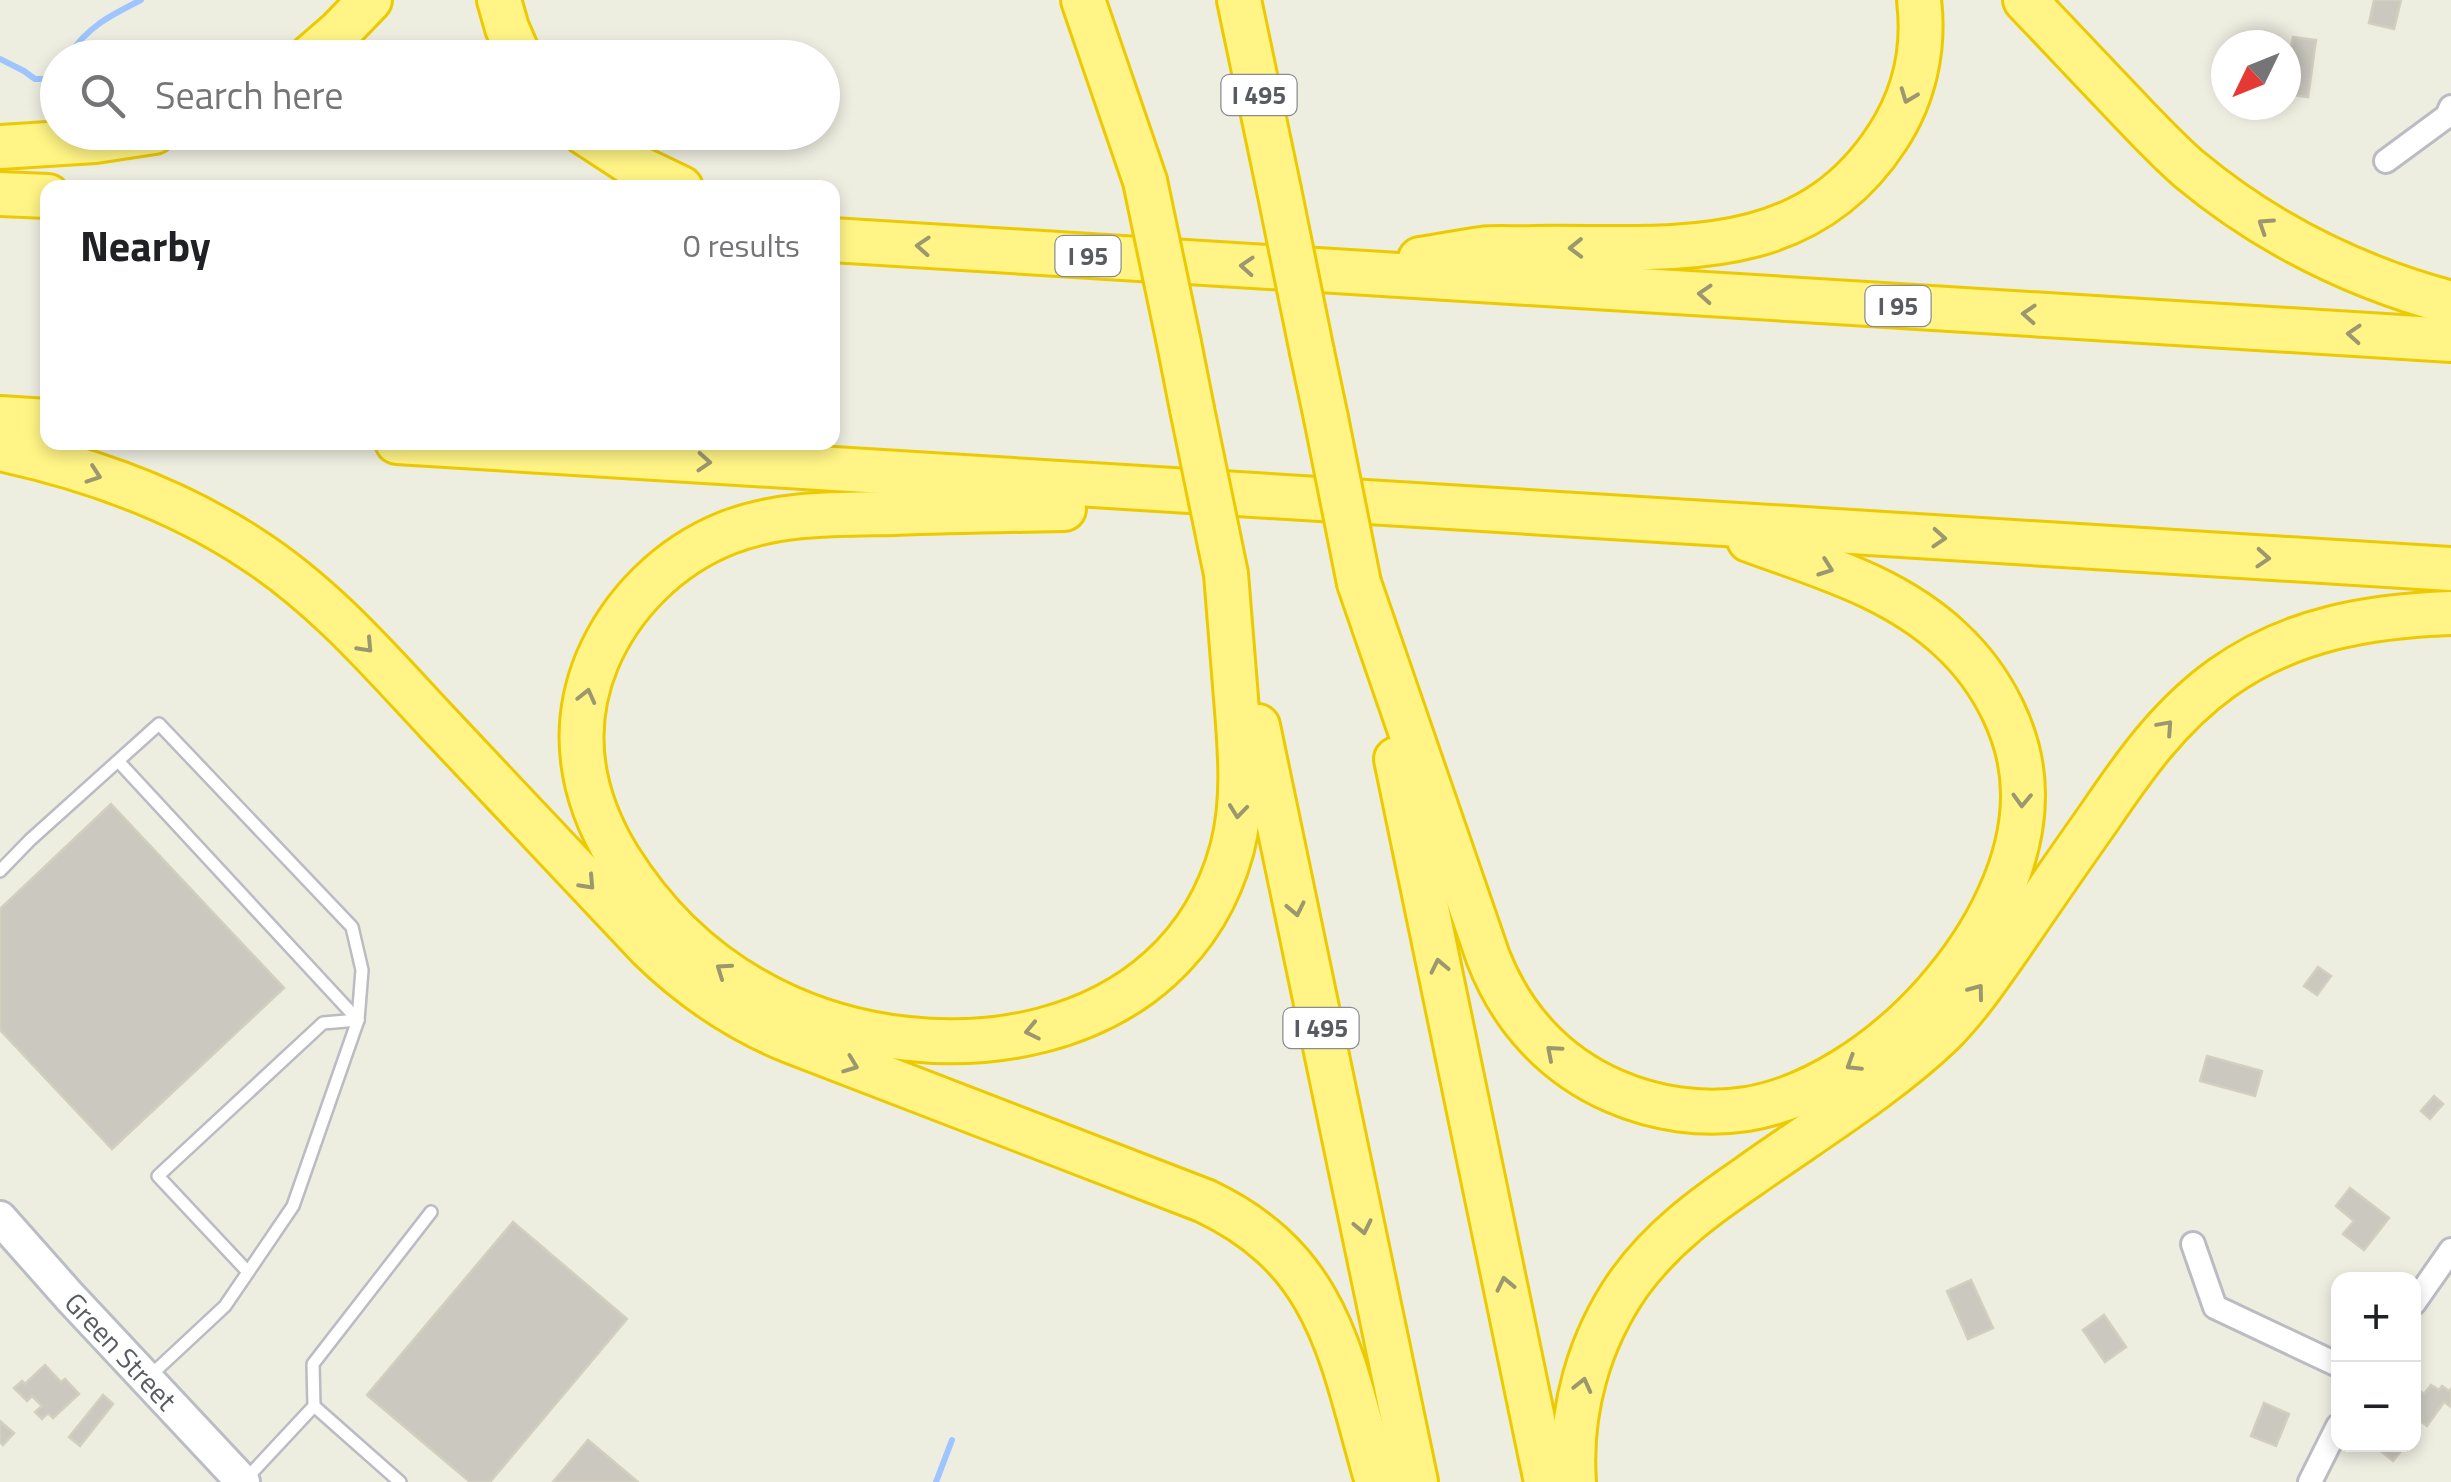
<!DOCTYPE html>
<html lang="en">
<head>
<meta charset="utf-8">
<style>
	:root { --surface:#fff; --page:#f2f2f2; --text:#202124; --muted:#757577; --line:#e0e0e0 }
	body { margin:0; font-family:"Titillium Web",sans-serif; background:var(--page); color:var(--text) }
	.controls { position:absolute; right:30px; bottom:30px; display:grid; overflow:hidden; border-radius:20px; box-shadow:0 5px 15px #0003 }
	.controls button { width:90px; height:90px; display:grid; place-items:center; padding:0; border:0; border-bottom:2px solid var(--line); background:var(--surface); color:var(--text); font:50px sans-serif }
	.compass { position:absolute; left:2211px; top:30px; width:90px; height:90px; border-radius:50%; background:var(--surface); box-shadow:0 5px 15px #0003; rotate:227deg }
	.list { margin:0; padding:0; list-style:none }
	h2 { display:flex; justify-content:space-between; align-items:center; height:130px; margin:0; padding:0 40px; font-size:42px }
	h2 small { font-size:32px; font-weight:400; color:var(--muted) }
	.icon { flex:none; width:55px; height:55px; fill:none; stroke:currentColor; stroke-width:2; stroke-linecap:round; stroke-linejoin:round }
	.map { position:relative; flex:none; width:2451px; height:1482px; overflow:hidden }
	.search { position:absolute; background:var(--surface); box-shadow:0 5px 15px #0003; left:40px; top:40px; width:800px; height:110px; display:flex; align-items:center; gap:25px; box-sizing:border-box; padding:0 35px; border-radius:55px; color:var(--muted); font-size:38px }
	.panel { position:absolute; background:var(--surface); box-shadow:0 5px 15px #0003; left:40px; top:180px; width:800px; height:270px; border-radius:20px }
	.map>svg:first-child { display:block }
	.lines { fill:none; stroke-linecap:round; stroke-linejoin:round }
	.stream { stroke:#9ec5ff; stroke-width:6 }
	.building { fill:#cac8bf; stroke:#d2cfbe; stroke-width:2.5 }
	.service-casing { stroke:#bbbcc3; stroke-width:16 }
	.minor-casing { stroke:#bbbcc3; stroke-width:28 }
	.secondary-casing { stroke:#bbbdc5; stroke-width:38 }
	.motorway-casing { stroke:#edca00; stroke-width:48 }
	.service { stroke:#fff; stroke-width:11 }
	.minor { stroke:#fff; stroke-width:22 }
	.secondary { stroke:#fff; stroke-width:32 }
	.motorway { stroke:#fff485; stroke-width:42 }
	.motorway-bridge-casing { stroke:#edca00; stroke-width:48; stroke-linecap:butt }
	.motorway-bridge { stroke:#fff485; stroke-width:42 }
	.oneway { stroke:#9b9870 }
	.labels { text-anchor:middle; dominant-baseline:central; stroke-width:9; stroke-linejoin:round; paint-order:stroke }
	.shield { fill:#fff; stroke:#8b8c91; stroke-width:2.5 }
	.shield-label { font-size:25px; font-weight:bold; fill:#595b62 }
	.street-label { font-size:28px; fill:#595b62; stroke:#fff }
</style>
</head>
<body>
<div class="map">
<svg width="2451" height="1482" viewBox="0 0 2451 1482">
	<rect width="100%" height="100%" fill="#edede0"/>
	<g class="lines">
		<g class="stream">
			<path d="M67,58C87,27 109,16 141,0"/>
			<path d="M0,59L24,71L35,79H49L58,72"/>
			<path d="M936,1482L952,1440"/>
		</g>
	</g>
	<g class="building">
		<path d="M2374,0H2401L2394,29L2369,23Z"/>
		<path d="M2293,37L2316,40L2308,97L2286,94V65H2288Z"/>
		<path d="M111,804L284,988L112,1149L0,1030V909Z"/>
		<path d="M2318,967L2331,976L2317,995L2304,986Z"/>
		<path d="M2207,1056L2262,1071L2255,1096L2200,1081Z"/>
		<path d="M2434,1096L2443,1104L2430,1119L2421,1111Z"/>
		<path d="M2350,1188L2389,1218L2364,1250L2343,1234L2354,1221L2336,1206Z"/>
		<path d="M513,1222L627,1319L490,1482H470L367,1395Z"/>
		<path d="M1971,1280L1993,1328L1968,1339L1947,1291Z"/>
		<path d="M2104,1315L2126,1347L2105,1362L2083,1330Z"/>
		<path d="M45,1365L61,1382L65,1379L79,1394L53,1418L48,1413L42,1419L35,1412L42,1406L32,1396L27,1401L14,1388L22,1381L25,1384Z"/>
		<path d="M2431,1385L2439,1390L2442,1386L2449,1391L2451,1389V1407L2444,1402L2427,1426L2414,1416V1391L2416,1388L2424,1394Z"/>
		<path d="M103,1395L113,1404L80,1446L69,1437Z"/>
		<path d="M2264,1403L2289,1414L2276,1446L2251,1436Z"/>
		<path d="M0,1421L14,1433L3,1445L0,1442Z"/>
		<path d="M588,1440L638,1482H553Z"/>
		<path d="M2381,1444H2393L2401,1451L2393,1461L2377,1448Z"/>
	</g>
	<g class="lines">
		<g class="service-casing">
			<g id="service">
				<path d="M119,762L358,1020"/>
				<path d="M0,871L30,840L159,724L352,927L362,970L358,1020L293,1206L225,1306L151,1375"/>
				<path d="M248,1272L158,1176L323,1023L358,1020"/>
				<path d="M314,1406L400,1482"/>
				<path d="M246,1479L314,1406L313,1364L431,1212"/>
			</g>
		</g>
		<g class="minor-casing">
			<g id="minor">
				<path d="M2386,161L2447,116L2451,107"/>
				<path d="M2193,1244L2215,1307L2338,1365"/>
				<path d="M2414,1303L2451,1250"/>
				<path d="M2310,1482L2338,1426"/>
			</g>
		</g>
		<g class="secondary-casing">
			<path id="secondary" d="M0,1218L69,1296L243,1482"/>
		</g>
		<g class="motorway-casing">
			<g id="motorway">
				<path d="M499,0L507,28L520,58"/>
				<path d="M1083,0L1145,181"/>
				<path d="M1239,0L1279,190"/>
				<path d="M2025,0C2056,33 2088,66 2119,99C2142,123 2164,147 2189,169C2267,234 2354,277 2451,303"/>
				<path d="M309,58L340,31L370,0"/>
				<path d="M583,132L635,166L681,188"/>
				<path d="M0,147L95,141L154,132"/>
				<path d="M0,194L48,196"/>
				<path d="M832,240L2451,340"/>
				<path d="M1420,259C1440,256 1460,252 1481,249C1498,247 1516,249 1534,248C1667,246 1803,267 1887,138C1914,97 1925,49 1919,0"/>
				<path d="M1179,343L1192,409"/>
				<path d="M1312,352L1326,418"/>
				<path d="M0,418L48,421"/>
				<path d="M397,442L2451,569"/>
				<path d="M0,449C88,468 178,500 253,550C324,596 379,660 436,721C507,797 579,872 650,948C691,988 736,1019 790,1041L1205,1201C1333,1262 1341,1360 1377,1482"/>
				<path d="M1064,509C1007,510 951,511 894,513C838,514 780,512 727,533C669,556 621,604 597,661C569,729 581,796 618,857C656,918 708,968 773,1000C935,1081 1178,1049 1232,849C1245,800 1240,748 1236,698C1233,657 1229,615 1226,574"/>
				<path d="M1359,583L1488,957C1511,1017 1554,1065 1614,1091C1655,1109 1702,1116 1747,1109C1878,1087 2024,929 2023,794C2023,737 1993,679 1951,640C1895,587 1820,566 1749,540"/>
				<path d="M1258,726L1416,1482"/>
				<path d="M1396,759L1546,1482"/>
				<path d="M1574,1482C1569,1411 1589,1340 1630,1282C1662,1238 1704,1207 1748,1177C1811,1132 1887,1086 1942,1033C1969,1006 1990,974 2012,943C2040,902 2069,860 2098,819C2134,766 2169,716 2222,678C2291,629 2369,616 2451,613"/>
			</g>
		</g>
		<use href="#service" class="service"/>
		<use href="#minor" class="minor"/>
		<use href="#secondary" class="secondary"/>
		<use href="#motorway" class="motorway"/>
		<g class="motorway-bridge-casing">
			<g id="motorway-bridge">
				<path d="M1145,181L1179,343"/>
				<path d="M1279,190L1312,352"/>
				<path d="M1192,409L1226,574"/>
				<path d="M1326,418L1359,583"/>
			</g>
		</g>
		<use href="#motorway-bridge" class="motorway-bridge"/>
	</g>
	<defs><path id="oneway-chevron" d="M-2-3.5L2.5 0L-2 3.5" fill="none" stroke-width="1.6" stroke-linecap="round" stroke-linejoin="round" transform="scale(2.5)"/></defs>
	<g class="oneway">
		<use href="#oneway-chevron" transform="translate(1908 96) rotate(111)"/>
		<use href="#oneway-chevron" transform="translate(2265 225) rotate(-147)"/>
		<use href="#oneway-chevron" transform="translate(923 246) rotate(-176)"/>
		<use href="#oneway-chevron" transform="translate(1576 248) rotate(179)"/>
		<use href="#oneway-chevron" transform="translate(1247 266) rotate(-176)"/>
		<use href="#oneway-chevron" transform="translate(1705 294) rotate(-176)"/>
		<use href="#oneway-chevron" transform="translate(2029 314) rotate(-176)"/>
		<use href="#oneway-chevron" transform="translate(2354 334) rotate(-176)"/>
		<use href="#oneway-chevron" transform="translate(704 462) rotate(4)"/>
		<use href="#oneway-chevron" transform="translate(94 475) rotate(19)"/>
		<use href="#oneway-chevron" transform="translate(1939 538) rotate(4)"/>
		<use href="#oneway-chevron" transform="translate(2263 558) rotate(4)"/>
		<use href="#oneway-chevron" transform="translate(1826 568) rotate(20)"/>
		<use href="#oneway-chevron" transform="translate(366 646) rotate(47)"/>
		<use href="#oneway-chevron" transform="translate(587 696) rotate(-76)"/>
		<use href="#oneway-chevron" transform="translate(2166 727) rotate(-48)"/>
		<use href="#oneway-chevron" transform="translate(2022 800) rotate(92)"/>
		<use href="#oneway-chevron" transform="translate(1238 811) rotate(96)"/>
		<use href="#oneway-chevron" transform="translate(588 883) rotate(47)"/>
		<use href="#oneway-chevron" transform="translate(1296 909) rotate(78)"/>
		<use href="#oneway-chevron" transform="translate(1439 966) rotate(-102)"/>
		<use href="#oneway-chevron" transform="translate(723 970) rotate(-145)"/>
		<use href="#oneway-chevron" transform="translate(1977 991) rotate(-53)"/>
		<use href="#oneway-chevron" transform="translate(1032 1031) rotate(168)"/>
		<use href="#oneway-chevron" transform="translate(1553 1052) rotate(-139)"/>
		<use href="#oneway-chevron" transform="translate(1853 1064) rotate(148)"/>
		<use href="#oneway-chevron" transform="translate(851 1065) rotate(21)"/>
		<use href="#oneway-chevron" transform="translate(1363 1227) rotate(78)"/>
		<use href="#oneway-chevron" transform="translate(1505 1284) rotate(-102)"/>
		<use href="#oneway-chevron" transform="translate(1583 1385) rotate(-76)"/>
	</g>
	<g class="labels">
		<g class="shield">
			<rect x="1221.5" y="75" width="75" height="40" rx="8"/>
			<rect x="1055.5" y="236" width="65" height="40" rx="8"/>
			<rect x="1865.5" y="286" width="65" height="40" rx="8"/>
			<rect x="1283.5" y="1008" width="75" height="40" rx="8"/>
		</g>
		<g class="shield-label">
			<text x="1259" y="95">I 495</text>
			<text x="1088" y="256">I 95</text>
			<text x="1898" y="306">I 95</text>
			<text x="1321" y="1028">I 495</text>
		</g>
		<g class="street-label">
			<text transform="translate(121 1351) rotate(47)">Green Street</text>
		</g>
	</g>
</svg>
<div class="controls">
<button>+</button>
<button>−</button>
</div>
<svg class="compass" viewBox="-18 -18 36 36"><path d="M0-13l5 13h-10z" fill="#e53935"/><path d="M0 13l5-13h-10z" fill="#757577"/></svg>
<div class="search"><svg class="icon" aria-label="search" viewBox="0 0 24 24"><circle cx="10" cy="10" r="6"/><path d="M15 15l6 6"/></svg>Search here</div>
<section class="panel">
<h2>Nearby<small>0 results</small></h2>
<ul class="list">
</ul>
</section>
</div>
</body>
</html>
